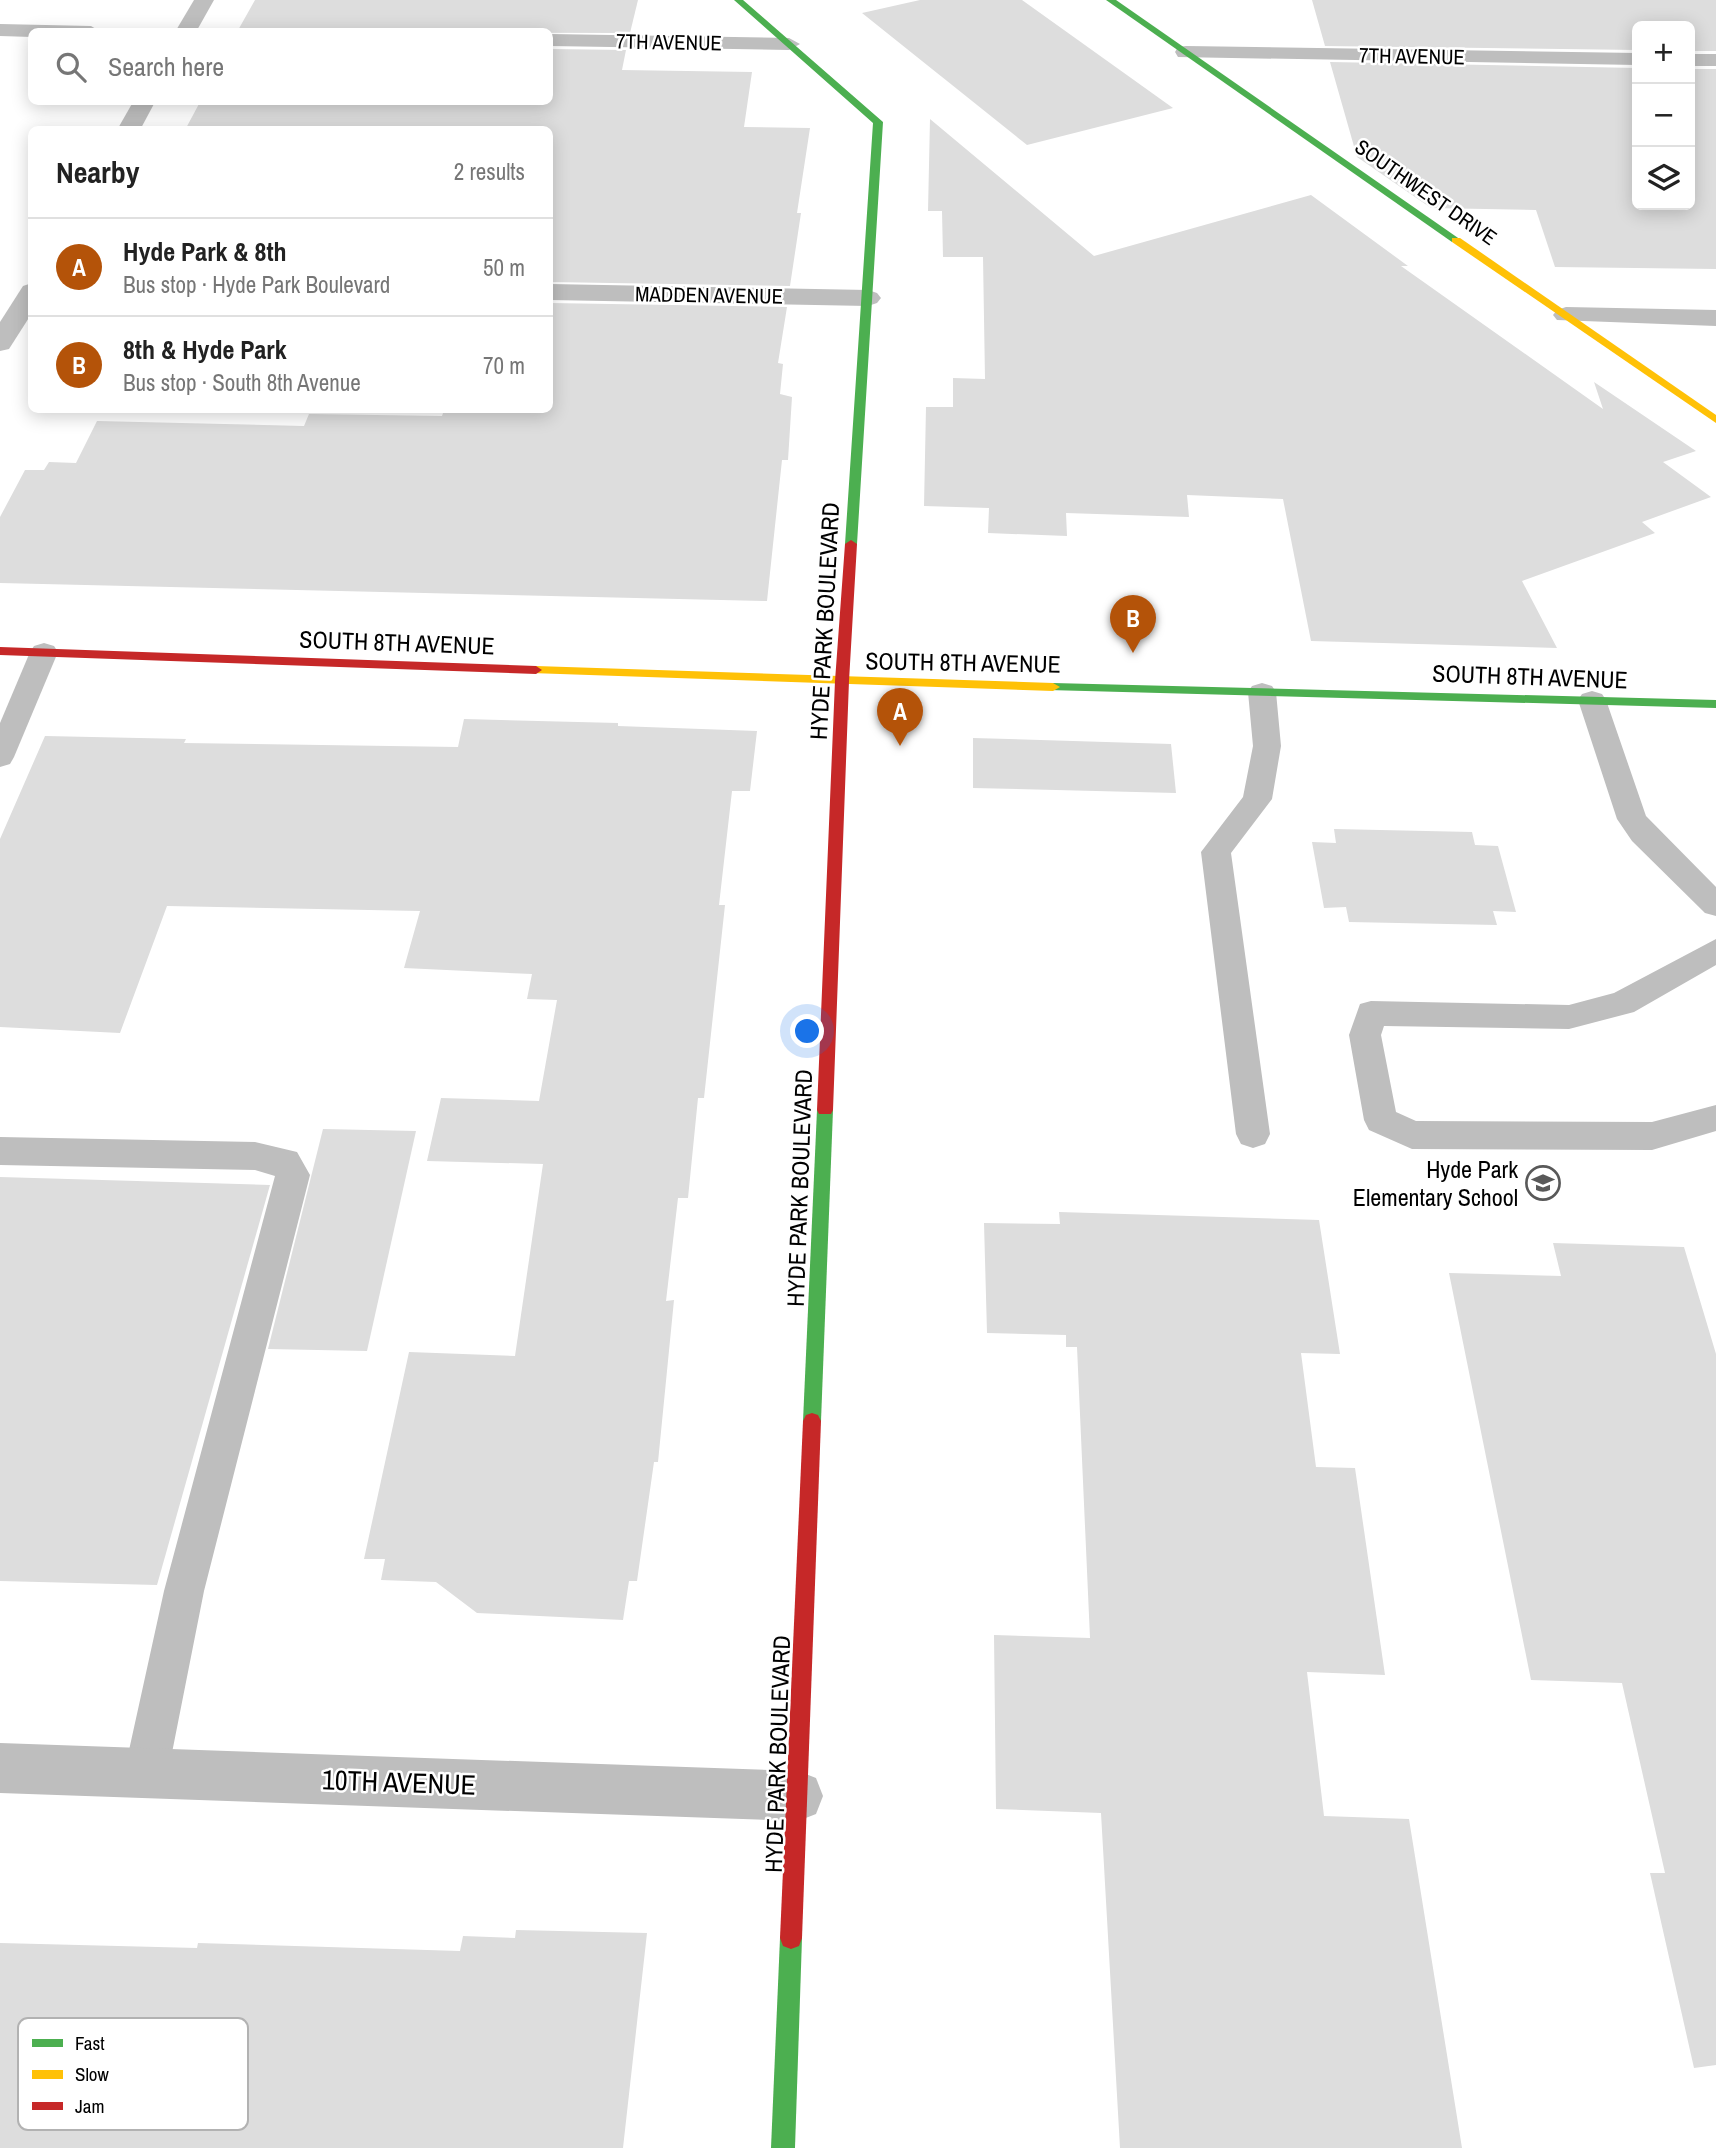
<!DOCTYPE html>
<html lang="en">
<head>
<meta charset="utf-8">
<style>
	:root { --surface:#fff; --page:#f6f6f6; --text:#222; --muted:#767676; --line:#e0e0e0; --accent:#b45309 }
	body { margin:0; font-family:"Archivo Narrow",sans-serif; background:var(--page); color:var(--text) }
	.controls { position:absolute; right:21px; top:21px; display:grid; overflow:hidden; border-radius:10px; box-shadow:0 4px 18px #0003 }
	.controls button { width:63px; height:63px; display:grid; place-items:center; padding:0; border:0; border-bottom:2px solid var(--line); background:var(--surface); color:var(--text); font:35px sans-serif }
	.you { position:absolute; left:808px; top:1032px; width:24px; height:24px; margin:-18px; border:5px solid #fff; border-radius:50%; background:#1a73e8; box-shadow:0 0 0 10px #1a73e833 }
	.badge { display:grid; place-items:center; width:46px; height:46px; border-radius:50%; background:var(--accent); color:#fff; font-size:23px; font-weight:700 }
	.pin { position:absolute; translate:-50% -58px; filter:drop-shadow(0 2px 4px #0008) }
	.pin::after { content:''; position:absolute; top:37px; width:24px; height:21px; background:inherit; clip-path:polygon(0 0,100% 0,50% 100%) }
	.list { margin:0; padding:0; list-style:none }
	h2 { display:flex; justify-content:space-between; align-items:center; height:91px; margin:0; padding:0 28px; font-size:30px }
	h2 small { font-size:23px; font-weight:400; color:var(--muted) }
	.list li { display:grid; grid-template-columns:46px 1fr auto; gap:21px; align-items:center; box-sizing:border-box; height:98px; padding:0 28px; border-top:2px solid var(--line) }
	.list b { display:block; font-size:26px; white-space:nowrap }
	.list p { margin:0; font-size:23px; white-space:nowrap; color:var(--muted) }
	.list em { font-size:23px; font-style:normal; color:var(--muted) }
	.icon { flex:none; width:38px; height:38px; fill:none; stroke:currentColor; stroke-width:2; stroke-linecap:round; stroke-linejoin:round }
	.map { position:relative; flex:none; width:1716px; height:2148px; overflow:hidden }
	.search { position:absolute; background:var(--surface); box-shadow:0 4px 18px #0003; left:28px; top:28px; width:525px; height:77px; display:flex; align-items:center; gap:18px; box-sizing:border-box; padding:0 24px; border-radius:10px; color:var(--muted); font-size:26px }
	.panel { position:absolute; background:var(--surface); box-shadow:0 4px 18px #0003; left:28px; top:126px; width:525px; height:287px; border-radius:10px }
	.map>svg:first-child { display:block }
	.building { fill:#ddd }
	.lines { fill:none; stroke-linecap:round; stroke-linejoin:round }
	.lane { fill:#bebebe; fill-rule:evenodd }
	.street { fill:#bebebe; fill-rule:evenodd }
	.fast { fill:#4caf50; fill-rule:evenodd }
	.slow { fill:#ffc107; fill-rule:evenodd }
	.jam { fill:#c62828; fill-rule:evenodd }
	.labels { text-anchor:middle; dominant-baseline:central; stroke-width:5; stroke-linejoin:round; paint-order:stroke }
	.far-street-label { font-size:21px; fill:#000; stroke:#fff }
	.street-label { font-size:24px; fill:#000; stroke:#fff }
	.poi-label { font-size:24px; fill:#000; stroke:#fff; text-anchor:end }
	.near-street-label { font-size:28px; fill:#000; stroke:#fff }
	.key { fill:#fff; stroke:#b2b2b2; stroke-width:2 }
	.key-label { font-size:19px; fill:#000 }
</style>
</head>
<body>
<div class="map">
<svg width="1716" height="2148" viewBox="0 0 1716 2148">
	<rect width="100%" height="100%" fill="#fff"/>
	<g class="building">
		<path d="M255,0H638L630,33L237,32Z"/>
		<path d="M920,0H1022L1173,108L1027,145L862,13Z"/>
		<path d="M1312,0H1716V51H1690V26H1637V50L1325,46Z"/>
		<path d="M550,49L626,50L622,70L752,72L744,127L810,128L797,213H801L790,286L550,282V130H185L200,102H550Z"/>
		<path d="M1330,62L1637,68V205H1690V69H1716V269L1555,267L1536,210L1431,208L1357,157Z"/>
		<path d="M930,119L1094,256L1311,195L1408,266H1401L1603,409L1594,382L1696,451L1663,462L1711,497L1642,522L1655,533L1522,581L1557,648L1311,641L1283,499L1187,495L1189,517L1066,513L1067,536L988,533L989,508L924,506L926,407H953V378L985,379L983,257H943L942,211H928Z"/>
		<path d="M550,303L787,307L778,363L783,364L780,394L792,397L788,460H782L767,601L0,583V517L25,470H44L49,462L76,463L97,421L304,426L309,414L442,416L444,410H550Z"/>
		<path d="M464,719L618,723V726L757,731L750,791H732L719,905H725L704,1098H698L688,1198H678L666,1301L674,1300L658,1462H654L637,1581H629L623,1620L477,1613L436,1582L381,1580L385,1559H364L409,1352L515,1356L543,1164L427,1161L441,1098L539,1101L557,1000L527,999L532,974L404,968L420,911L167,906L120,1033L0,1027V839L45,736L186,739L184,743L458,747Z"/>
		<path d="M973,738L1171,744L1176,793L973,788Z"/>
		<path d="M1334,829L1472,832L1475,845L1498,846L1516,912L1493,911L1497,925L1349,922L1346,907L1324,908L1312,842L1336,843Z"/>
		<path d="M323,1129L416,1131L367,1351L268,1349Z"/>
		<path d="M0,1177L270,1185L157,1585L0,1581Z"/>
		<path d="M1059,1212L1319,1220L1340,1354L1301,1353L1316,1467L1355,1468L1385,1675L1307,1672L1324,1816L1409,1819L1462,2148H1120L1101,1813L996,1809L994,1635L1090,1638L1077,1347H1066V1335L987,1333L984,1223L1060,1224Z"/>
		<path d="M1553,1243L1684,1247L1716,1354V2065L1694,2068L1650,1873H1665L1622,1683L1531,1680L1449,1273L1561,1276Z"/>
		<path d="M516,1930L647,1933L623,2148H0V1943L197,1948L198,1943L460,1951L463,1936L515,1938Z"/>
	</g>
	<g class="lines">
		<g class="lane">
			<path d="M44,643L54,646L58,652L14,757L10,764L0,767V723L30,652L34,646Z"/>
			<path d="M1262,683L1272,686L1276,692L1281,746L1272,799L1231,853L1270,1134L1265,1144L1253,1148L1241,1144L1236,1134L1201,852L1243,797L1253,746L1248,692L1252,686Z"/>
			<path d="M1592,691L1602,694L1606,700L1646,816L1716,887V916L1705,913L1632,841L1617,819L1578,700L1582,694Z"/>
			<path d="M1716,939V965L1634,1012L1569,1029L1384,1026L1381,1035L1396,1112L1416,1121L1652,1122L1716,1105V1131L1652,1150L1412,1149L1369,1130L1364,1120L1349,1035L1360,1004L1371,1001L1569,1005L1614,993Z"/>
			<path d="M0,1137L255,1142L297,1152L310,1175L204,1591L168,1773L161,1788L146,1795L131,1788L124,1773L164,1591L275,1176L255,1170L0,1165Z"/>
		</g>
		<g class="street">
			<path d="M194,0H214L196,32H175Z"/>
			<path d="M0,24L91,26L101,32H32V37L0,36Z"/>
			<path d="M550,34L789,38L800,44L789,50L550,46Z"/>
			<path d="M1186,46L1637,53V65L1178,57L1175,52L1178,47Z"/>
			<rect x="1690" y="54" width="26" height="12"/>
			<path d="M133,102H155L140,130H117Z"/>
			<path d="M32,283V313L9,349L0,351V322L23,286Z"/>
			<path d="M550,284L868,290L877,293L881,298L877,303L868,306L550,300Z"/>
			<path d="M1566,307L1716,310V326L1557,320L1553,315L1557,310Z"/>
			<path d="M0,1743L798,1771L816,1778L823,1796L816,1814L798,1821L0,1793Z"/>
		</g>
		<g class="fast">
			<path d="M734,0H743L883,122L857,544L851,548L845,544L873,123Z"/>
			<path d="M1106,0H1116L1461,240L1452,242Z"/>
			<path d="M1053,683L1716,700V708L1048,690L1046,687Z"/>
			<path d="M825,1104L831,1106L833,1110L821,1421L818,1427L812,1429L806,1427L803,1421L817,1110L819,1106Z"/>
			<path d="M791,1927L799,1930L802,1938L795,2148H771L780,1938L783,1930Z"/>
		</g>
		<g class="slow">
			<path d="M1452,238H1460L1716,415V423L1452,242Z"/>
			<path d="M536,666L1053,683L1060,687L1053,691L531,673V667Z"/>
		</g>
		<g class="jam">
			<path d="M851,540L857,544L849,681L833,1110L831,1114H819L817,1110L835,681L845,544Z"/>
			<path d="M0,647L536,666L542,670L536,674L0,655Z"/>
			<path d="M812,1413L818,1415L821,1421L802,1938L799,1946L791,1949L783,1946L780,1938L803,1421L806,1415Z"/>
		</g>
	</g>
	<defs>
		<g id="school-ring" transform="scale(1.75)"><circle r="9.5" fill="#fff" stroke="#595959" stroke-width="1.5"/><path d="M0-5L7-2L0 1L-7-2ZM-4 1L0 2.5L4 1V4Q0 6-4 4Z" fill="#595959"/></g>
	</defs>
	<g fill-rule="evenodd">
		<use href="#school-ring" x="1543" y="1183"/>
	</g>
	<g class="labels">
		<g class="far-street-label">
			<text transform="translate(669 42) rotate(1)">7TH AVENUE</text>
			<text transform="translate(1412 56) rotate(1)">7TH AVENUE</text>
			<text transform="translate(1426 192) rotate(35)">SOUTHWEST DRIVE</text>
			<text transform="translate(709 295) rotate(1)">MADDEN AVENUE</text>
		</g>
		<g class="street-label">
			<text transform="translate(824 621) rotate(-87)">HYDE PARK BOULEVARD</text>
			<text transform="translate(397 642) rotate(2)">SOUTH 8TH AVENUE</text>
			<text transform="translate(963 662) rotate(1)">SOUTH 8TH AVENUE</text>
			<text transform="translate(1530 676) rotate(2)">SOUTH 8TH AVENUE</text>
			<text transform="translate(799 1188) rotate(-88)">HYDE PARK BOULEVARD</text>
			<text transform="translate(777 1754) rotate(-88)">HYDE PARK BOULEVARD</text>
		</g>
		<g class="poi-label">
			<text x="1518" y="1169">Hyde Park<tspan x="1518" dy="28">Elementary School</tspan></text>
		</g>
		<g class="near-street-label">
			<text transform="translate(399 1782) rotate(2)">10TH AVENUE</text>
		</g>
	</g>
	<rect x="18" y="2018" width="230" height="112" rx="10" class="key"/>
	<rect x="32" y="2039" width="31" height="8" fill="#4caf50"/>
	<rect x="32" y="2070" width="31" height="9" fill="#ffc107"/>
	<rect x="32" y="2102" width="31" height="8" fill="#c62828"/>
	<g class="key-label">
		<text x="75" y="2050">Fast</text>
		<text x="75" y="2081">Slow</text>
		<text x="75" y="2113">Jam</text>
	</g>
</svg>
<div class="controls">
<button>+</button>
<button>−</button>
<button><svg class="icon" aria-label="layers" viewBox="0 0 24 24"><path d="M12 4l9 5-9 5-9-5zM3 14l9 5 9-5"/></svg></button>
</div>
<div class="you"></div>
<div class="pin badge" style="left:900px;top:746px">A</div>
<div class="pin badge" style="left:1133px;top:653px">B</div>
<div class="search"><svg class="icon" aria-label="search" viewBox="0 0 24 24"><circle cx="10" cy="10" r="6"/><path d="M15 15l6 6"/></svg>Search here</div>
<section class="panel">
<h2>Nearby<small>2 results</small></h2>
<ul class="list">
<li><span class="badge">A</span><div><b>Hyde Park &amp; 8th</b><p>Bus stop · Hyde Park Boulevard</p></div><em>50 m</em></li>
<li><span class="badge">B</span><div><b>8th &amp; Hyde Park</b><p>Bus stop · South 8th Avenue</p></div><em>70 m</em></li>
</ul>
</section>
</div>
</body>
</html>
